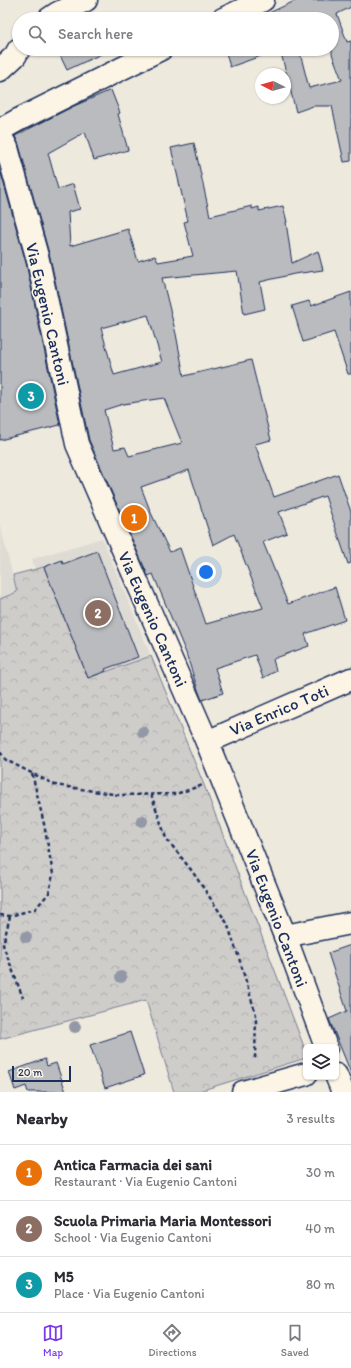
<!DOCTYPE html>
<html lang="en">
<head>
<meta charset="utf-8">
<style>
	:root { --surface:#fff; --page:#f7f7f7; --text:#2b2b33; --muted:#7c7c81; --line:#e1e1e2; --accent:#7c3aed }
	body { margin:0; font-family:Itim,sans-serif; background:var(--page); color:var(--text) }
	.controls { position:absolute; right:12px; bottom:12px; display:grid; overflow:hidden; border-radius:6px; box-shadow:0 1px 3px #0004 }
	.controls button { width:36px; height:36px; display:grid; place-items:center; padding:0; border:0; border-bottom:1px solid var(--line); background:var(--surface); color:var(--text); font:20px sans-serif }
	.compass { position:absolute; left:255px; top:68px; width:36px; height:36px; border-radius:50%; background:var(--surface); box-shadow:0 1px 3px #0004; rotate:276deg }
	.scale { position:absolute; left:12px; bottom:10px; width:59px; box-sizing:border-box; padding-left:4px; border:2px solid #1b2f5e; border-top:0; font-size:11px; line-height:14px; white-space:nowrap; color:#1b2f5e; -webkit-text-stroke:3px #fcf5e5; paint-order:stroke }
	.you { position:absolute; left:206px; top:572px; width:14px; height:14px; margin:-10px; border:3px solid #fff; border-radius:50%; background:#1a73e8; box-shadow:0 0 0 6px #1a73e833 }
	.badge { display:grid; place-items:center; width:26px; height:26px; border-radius:50%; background:var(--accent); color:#fff; font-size:13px; font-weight:700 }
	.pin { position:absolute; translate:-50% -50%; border:2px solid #fff; box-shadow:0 1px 4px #0006 }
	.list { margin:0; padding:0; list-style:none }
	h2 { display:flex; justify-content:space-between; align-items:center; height:52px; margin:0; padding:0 16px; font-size:17px }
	h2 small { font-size:13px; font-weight:400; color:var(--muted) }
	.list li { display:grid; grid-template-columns:26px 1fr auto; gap:12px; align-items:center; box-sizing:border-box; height:56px; padding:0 16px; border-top:1px solid var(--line) }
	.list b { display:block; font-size:15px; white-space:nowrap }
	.list p { margin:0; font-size:13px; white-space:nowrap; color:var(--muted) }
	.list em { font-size:13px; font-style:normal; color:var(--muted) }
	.icon { flex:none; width:22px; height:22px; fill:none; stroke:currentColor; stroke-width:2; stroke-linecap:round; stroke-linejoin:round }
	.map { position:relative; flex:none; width:351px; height:1092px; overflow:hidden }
	.search { position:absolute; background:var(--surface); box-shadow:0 1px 3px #0004; left:12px; right:12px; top:12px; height:44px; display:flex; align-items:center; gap:10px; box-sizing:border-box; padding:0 14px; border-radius:22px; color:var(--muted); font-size:15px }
	.sheet { height:220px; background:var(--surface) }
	nav { display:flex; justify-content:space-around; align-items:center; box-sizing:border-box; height:56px; border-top:1px solid var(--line); background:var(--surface); font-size:11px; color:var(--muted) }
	nav a { display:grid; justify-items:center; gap:2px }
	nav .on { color:var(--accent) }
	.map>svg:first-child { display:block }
	.built { fill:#dedbd4 }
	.park { fill:url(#park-crowns); stroke:#757e94 }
	.building { fill:#babbbe; stroke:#1b2f5e; fill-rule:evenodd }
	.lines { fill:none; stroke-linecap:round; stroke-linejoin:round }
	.street-casing { stroke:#1b2f5e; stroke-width:25 }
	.primary-casing { stroke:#1b2f5e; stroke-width:25 }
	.path { stroke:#1b2f5e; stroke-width:2.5; stroke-dasharray:4 3; stroke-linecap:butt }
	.street { stroke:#fcf5e5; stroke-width:22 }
	.primary { stroke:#fcf5e5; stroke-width:22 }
	.tree { fill:#9398a6 }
	.labels { text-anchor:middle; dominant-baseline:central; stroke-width:3; stroke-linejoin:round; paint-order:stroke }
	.street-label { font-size:17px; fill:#1b2f5e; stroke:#fcf5e5 }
</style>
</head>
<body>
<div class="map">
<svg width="351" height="1092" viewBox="0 0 351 1092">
	<defs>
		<pattern id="park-crowns" width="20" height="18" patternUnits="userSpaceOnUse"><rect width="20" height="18" fill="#cfcdca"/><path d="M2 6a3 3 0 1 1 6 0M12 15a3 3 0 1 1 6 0" fill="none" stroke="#b1b0b0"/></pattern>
	</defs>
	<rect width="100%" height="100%" fill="#eee9dd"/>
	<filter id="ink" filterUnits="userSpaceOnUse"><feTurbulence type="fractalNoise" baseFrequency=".025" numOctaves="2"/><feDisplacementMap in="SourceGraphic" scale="8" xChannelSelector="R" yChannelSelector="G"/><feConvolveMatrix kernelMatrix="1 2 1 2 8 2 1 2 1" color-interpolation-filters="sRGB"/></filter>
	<g filter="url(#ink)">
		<g class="built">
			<path d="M0,525L17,592L0,599Z"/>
			<path d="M102,538L151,656L88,678L44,568L35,570L32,559Z"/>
		</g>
		<path class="park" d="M44,567L88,678L151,656L204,785L306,1052V1058L196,1092H174L146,1000L0,1039V599L17,592L13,575Z"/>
		<g class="building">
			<path d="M297,0H351V7L337,14L347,42L351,41V161L344,162L332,106H313L296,112L280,49H299L309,88L342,80L332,54V19H256Z"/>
			<path d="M57,49H112L67,70Z"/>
			<path d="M225,49H274L275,51L230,67Z"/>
			<path d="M111,90L120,113L118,114L128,150L94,160L85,132L48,153L58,189L73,184L80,209L68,212L70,246L128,229L138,261L155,256L158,262L193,256L184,222L188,221L171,148L194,143L210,216L252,206V209L259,207V211L283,206L287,222H286L292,263L318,251L323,270L294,274L260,282L265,309L244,314L237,271L162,278L176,334L184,376L251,360L271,440L255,444L274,497L338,474L351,512V563L348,564L325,496L279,512L287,533L263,542L288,604L335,587L345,620L305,634L309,646L273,659L276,671L263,678L255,655L215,668L223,693L202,700L197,687L186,653L153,574L148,576L89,440L50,257L19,145L15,136L74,106ZM148,315L162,362L114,375L101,328ZM164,398L182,443L129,456L125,447L114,449L104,410L123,404ZM189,470L213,545L234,534L263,608L206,624L180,548L170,552L151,513L141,487Z"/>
			<path d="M0,170L26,263L60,425L0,440Z"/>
			<path d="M351,292V374H348L334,332L303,342L292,306L309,301L311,306Z"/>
			<path d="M97,551L138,657L105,669L106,671L88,678L44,567L62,560L63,564Z"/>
			<path d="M351,945V1073L329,1019L347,1011L328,953Z"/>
			<path d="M130,1032L144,1075L105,1088L90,1045Z"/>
			<path d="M45,1059L47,1066L56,1063L66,1092H28L26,1086L15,1090L9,1072Z"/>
		</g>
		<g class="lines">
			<g class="street-casing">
				<g id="street">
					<path d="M49,19L58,13L86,0"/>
					<path d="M0,70L15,56L19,49"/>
					<path d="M0,135L7,148L38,260L77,444L207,742L285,936L326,1047"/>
					<path d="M207,742L351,679"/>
					<path d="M285,936L351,923"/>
					<path d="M336,1075L343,1092"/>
					<path d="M243,1092L306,1074"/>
				</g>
			</g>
			<g class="primary-casing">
				<g id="primary">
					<path d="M223,19L263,0"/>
					<path d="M0,130L18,120L161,49"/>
				</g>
			</g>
			<g class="path">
				<path d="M0,752L6,760L55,785L119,795L176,794L203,785"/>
				<path d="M151,794L166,838L192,871L227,923L239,958L256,1015L255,1059"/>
				<path d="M0,915L10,916L35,909L49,893L53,874L44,824L32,773"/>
				<path d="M10,916L3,945L23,998"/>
			</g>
			<use href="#street" class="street"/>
			<use href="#primary" class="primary"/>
		</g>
		<g class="tree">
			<circle cx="143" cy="732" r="6"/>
			<circle cx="142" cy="821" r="6"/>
			<circle cx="26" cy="937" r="6"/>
			<circle cx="121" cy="977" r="6"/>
			<circle cx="75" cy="1027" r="6"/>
		</g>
	</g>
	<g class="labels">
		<g class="street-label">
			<text transform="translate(48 314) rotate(77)">Via Eugenio Cantoni</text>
			<text transform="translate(153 619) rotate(66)">Via Eugenio Cantoni</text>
			<text transform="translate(279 710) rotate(-23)">Via Enrico Toti</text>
			<text transform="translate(277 918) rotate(69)">Via Eugenio Cantoni</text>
		</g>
	</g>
</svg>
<div class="controls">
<button><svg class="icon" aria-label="layers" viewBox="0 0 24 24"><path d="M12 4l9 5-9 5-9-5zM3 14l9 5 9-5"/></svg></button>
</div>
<svg class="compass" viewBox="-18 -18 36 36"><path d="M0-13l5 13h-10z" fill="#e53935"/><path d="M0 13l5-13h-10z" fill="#7c7c81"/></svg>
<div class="scale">20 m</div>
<div class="you"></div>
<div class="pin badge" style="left:134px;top:518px;background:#e8710a">1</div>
<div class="pin badge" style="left:98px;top:613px;background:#8d6e63">2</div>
<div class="pin badge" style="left:31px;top:396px;background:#0f9aa8">3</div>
<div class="search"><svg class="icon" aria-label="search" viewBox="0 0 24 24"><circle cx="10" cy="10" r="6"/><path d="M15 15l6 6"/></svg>Search here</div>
</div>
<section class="sheet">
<h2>Nearby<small>3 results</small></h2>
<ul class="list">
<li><span class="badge" style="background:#e8710a">1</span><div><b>Antica Farmacia dei sani</b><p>Restaurant · Via Eugenio Cantoni</p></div><em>30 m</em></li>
<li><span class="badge" style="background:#8d6e63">2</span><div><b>Scuola Primaria Maria Montessori</b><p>School · Via Eugenio Cantoni</p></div><em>40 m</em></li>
<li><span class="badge" style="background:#0f9aa8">3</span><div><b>M5</b><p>Place · Via Eugenio Cantoni</p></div><em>80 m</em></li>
</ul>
</section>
<nav>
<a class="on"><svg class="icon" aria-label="map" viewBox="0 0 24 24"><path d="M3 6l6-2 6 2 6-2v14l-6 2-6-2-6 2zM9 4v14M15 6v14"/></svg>Map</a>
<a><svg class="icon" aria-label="directions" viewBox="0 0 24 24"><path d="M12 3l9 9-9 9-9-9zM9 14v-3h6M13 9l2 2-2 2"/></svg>Directions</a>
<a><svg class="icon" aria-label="saved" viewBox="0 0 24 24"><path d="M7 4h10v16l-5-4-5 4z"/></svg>Saved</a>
</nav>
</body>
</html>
